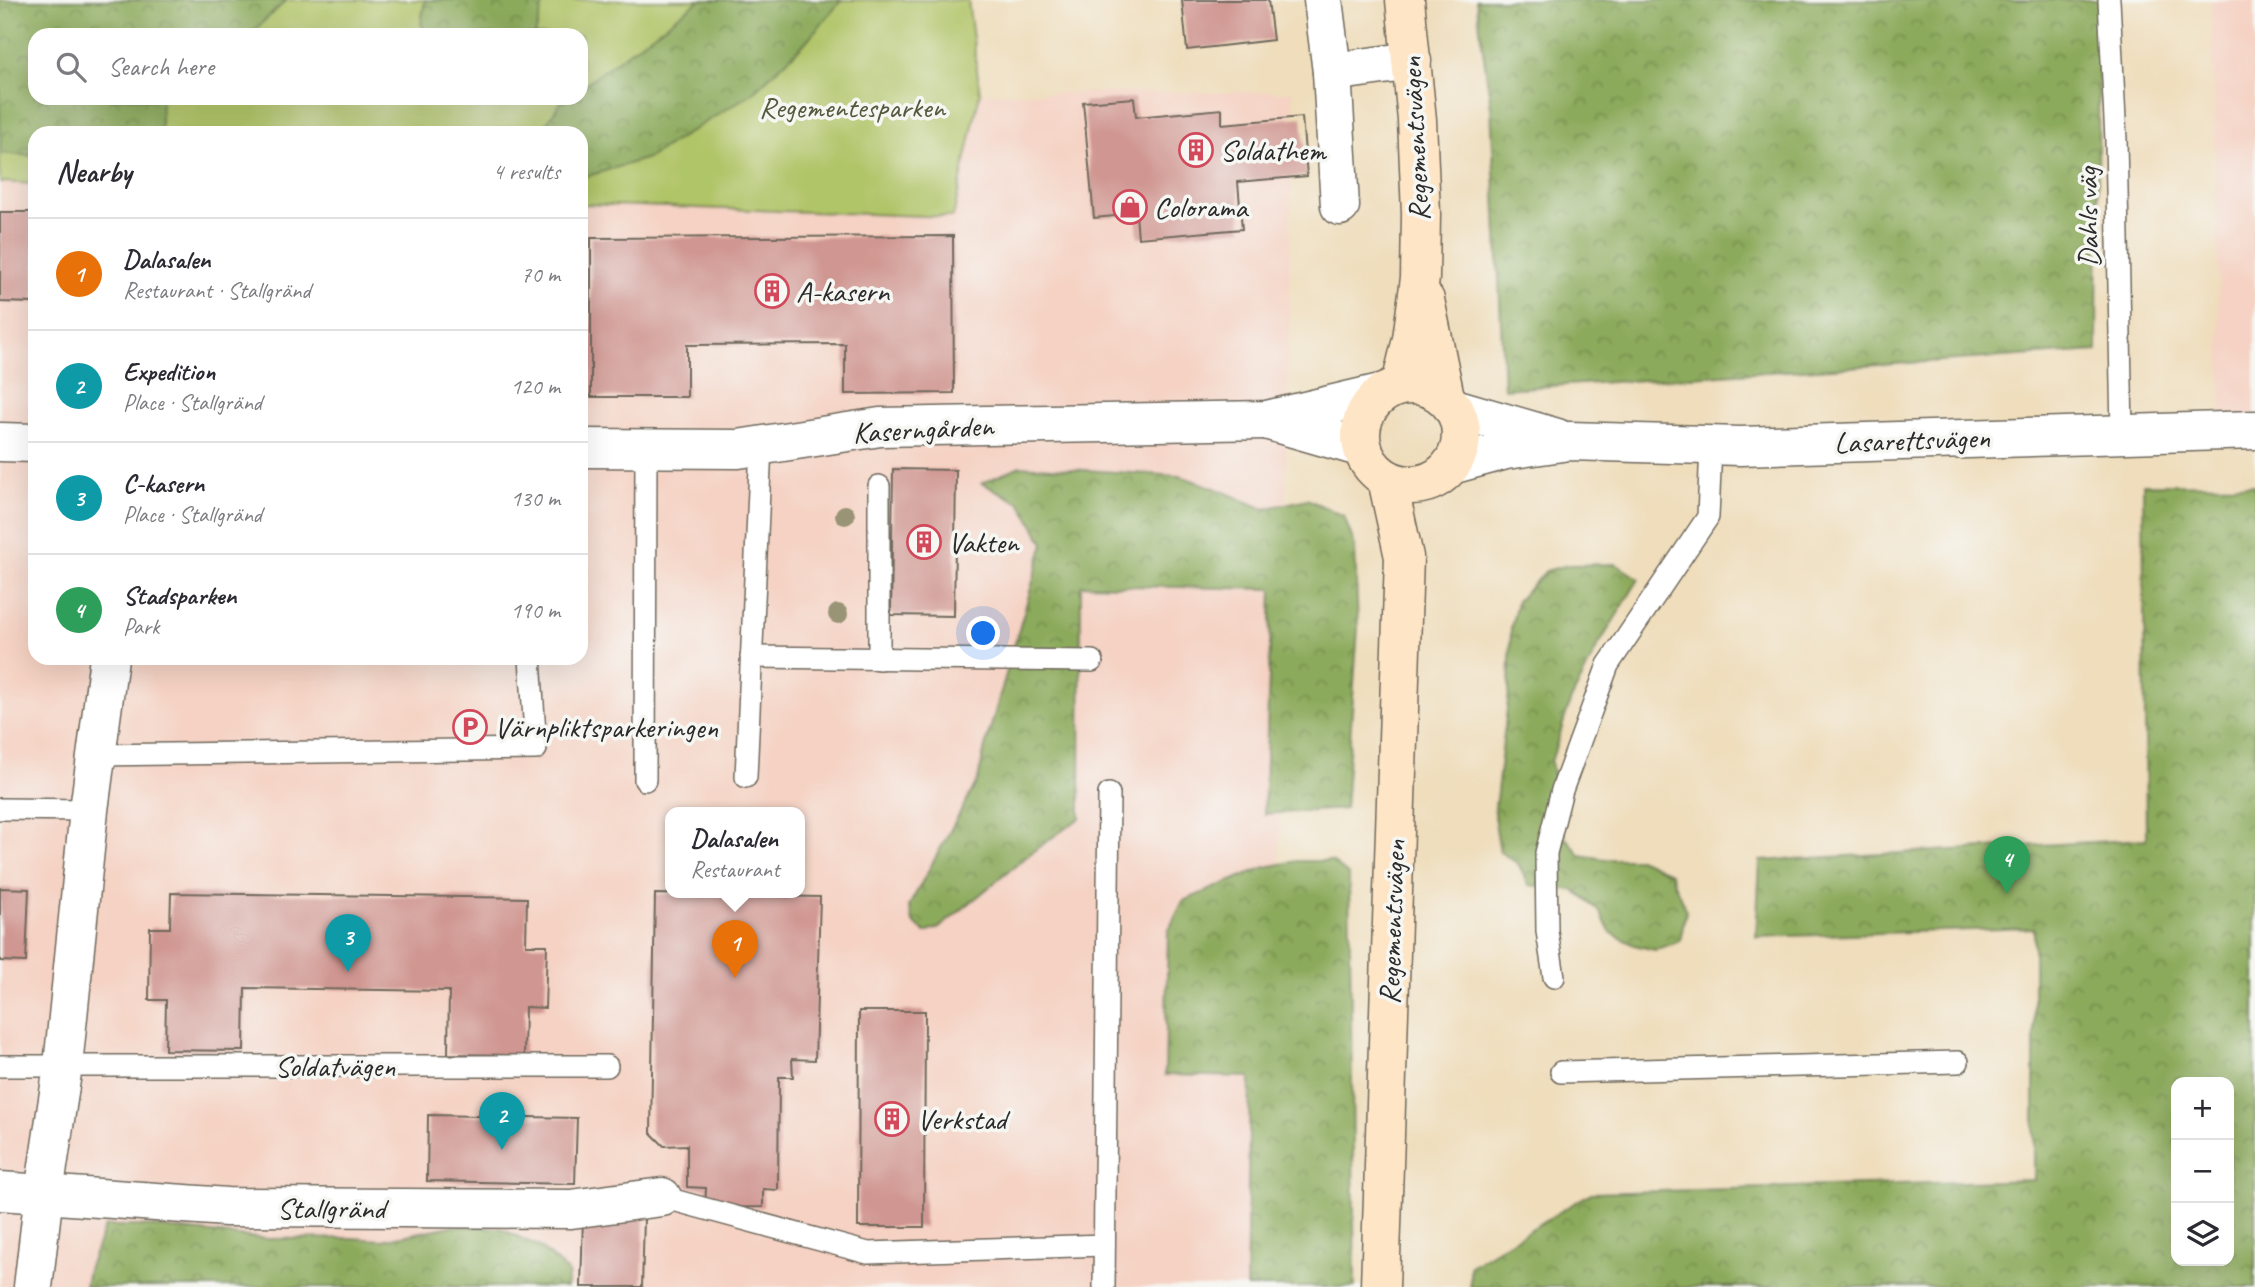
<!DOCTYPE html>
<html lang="en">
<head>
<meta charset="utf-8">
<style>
	:root { --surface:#fff; --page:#f7f7f7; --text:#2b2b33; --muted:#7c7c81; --line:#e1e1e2; --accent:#7c3aed }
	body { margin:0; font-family:Caveat,sans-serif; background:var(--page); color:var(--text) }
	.controls { position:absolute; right:21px; bottom:21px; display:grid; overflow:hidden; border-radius:14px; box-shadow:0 7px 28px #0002 }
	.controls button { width:63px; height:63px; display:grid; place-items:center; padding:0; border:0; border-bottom:2px solid var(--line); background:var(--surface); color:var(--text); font:35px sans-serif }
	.you { position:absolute; left:984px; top:634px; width:24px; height:24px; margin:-18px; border:5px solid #fff; border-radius:50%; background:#1a73e8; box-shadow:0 0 0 10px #1a73e833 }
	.badge { display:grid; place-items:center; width:46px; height:46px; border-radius:50%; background:var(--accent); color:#fff; font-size:23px; font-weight:700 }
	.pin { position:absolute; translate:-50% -58px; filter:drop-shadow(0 2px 4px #0008) }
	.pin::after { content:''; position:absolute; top:37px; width:24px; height:21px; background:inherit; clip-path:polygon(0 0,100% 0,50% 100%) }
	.popup { position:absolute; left:665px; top:807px; width:140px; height:91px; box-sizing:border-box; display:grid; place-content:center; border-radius:14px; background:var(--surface); filter:drop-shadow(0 2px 5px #0005); font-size:23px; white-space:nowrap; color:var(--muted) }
	.popup b { font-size:26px; color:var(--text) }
	.popup::after { content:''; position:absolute; left:50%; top:100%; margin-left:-14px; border:14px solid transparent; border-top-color:var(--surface) }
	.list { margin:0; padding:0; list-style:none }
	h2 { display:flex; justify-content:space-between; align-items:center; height:91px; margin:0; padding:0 28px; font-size:30px }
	h2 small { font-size:23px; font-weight:400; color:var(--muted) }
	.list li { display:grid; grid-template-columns:46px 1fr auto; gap:21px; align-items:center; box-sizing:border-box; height:112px; padding:0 28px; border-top:2px solid var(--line) }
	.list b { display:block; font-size:26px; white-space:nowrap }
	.list p { margin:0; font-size:23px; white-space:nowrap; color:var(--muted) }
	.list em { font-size:23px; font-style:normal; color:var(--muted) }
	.icon { flex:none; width:38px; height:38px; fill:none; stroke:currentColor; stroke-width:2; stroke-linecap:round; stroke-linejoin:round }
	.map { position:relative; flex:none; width:2255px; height:1287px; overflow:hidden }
	.search { position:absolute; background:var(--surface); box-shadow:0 7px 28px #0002; left:28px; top:28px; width:560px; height:77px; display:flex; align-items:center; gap:18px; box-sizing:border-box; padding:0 24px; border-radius:21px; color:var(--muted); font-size:26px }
	.panel { position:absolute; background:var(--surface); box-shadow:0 7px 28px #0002; left:28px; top:126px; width:560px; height:539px; border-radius:21px }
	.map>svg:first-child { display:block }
	.built { fill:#f5d2c3; fill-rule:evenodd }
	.green { fill:#b0c467; stroke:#6e7849; stroke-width:2; fill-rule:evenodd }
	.forest { fill:url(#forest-crowns); stroke:#5c6a44; stroke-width:2; fill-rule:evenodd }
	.building { fill:#d09691 }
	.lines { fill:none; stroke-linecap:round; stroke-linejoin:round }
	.service-casing { stroke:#70695d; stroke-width:24 }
	.minor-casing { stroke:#70695d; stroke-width:41 }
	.secondary-casing { stroke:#70695d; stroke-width:41 }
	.service { stroke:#fff; stroke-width:21 }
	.minor { stroke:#fff; stroke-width:38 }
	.secondary { stroke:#fee5c5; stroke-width:38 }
	.tree { fill:#999476 }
	.labels { text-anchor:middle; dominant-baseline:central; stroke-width:7; stroke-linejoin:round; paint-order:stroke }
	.park-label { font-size:30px; fill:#53593d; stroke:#f6f6f2 }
	.street-label { font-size:30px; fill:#2b2b2b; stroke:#f6f6f2 }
	.poi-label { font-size:30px; fill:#2b2b2b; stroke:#f6f6f2; text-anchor:start }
</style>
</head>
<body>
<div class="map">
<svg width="2255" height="1287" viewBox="0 0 2255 1287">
	<defs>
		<pattern id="forest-crowns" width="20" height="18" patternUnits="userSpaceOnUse" patternTransform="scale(1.75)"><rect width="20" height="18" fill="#8caa5c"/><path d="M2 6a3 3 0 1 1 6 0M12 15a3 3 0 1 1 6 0" fill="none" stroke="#738b4c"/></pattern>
	</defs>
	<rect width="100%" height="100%" fill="#f6f6f2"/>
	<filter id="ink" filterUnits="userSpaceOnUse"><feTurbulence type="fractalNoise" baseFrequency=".0143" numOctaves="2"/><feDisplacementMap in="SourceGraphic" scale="14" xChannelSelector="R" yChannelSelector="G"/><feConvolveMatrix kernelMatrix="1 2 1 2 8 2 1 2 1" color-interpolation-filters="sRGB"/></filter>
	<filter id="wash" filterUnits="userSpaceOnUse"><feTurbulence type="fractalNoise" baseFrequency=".00686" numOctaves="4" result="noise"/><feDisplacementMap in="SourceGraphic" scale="28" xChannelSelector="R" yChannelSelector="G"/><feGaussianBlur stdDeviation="1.57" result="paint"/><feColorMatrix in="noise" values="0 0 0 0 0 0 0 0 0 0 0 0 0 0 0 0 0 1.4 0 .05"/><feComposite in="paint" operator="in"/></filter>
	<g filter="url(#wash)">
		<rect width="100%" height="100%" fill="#efddbb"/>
		<g class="built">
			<path d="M2211,0H2255V429L2222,424Z"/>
			<path d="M1293,92L1272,1287H0V182L35,184V658H581V204L952,217L980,93ZM670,812H800V892H670Z"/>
		</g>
		<path class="green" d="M0,0H968L980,93L953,217L581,204V133H35V184L0,182ZM35,35H581V98H35Z"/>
		<g class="forest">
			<path d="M0,0H287L249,35H35V98H161V133H35V156L0,153Z"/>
			<path d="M425,0H544L535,35H426L421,23Z"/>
			<path d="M700,0H842L801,47L752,93L648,158L581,178V133H540L561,102L566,98H581V87Z"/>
			<path d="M1476,0H2099L2097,351L1504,389L1491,107Z"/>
			<path d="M1020,466L1180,476L1212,487L1264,509L1307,499L1344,516L1355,546L1358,628L1345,809L1264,814L1272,589L1081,585L1080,818L1036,849L939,928L925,933L913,922L909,906L978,780L985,747L1044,543L1020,503L982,483Z"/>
			<path d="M2143,484L2255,485V1287H1470V1266L1591,1193L2034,1180V928L1756,937L1760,861L2146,839ZM2229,1082V1261H2176V1082Z"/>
			<path d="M1616,564L1639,579L1598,646L1570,702L1551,762L1565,837L1580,855L1605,859H1639L1670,873L1686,911L1680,941L1655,950L1634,945L1610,932L1600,912L1574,890L1529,885L1518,864L1500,852L1494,816L1509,692L1511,628L1517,601L1546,571L1568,565Z"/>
			<path d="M1297,861H1331L1349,875L1355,1287H1246L1250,1077L1165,1075L1168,931L1183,901L1265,867Z"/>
			<path d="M105,1226H146L268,1239L351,1238L382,1240L451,1226L500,1228L540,1247L569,1273L566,1287H85L88,1269Z"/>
		</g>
		<g id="blocks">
			<g class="building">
				<path d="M1182,0H1268L1273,40L1187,50Z"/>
				<path d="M1134,98L1136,117L1222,109V124L1302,117L1307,176L1238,182L1242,229L1138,238L1136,214L1094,218L1083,102Z"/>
				<path d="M0,212H35V303L0,302Z"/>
				<path d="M953,236L954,393L845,394V344L687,345V397H591V238Z"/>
				<path d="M893,469L956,470L954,616L891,615Z"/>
				<path d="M0,888L29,889L26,962L0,961Z"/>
				<path d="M171,893L527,898L526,945H547L545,1008L525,1007L524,1055L448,1054L449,991L245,988L244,1051L165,1050L166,1000H149L150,928H170Z"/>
				<path d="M655,894L820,897L815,1060L792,1059L793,1077H779L778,1190L763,1189V1207L705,1208L706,1188L687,1187V1145L664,1146L651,1133Z"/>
				<path d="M859,1011H925L924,1227H858Z"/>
				<path d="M428,1115L577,1118L575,1184L427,1181Z"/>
				<path d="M583,1218L644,1219L642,1287H581Z"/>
			</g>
		</g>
	</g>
	<g filter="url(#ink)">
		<use href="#blocks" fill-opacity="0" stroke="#70695d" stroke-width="2"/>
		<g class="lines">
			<g class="service-casing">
				<g id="service">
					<path d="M2109,0L2116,140L2122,432"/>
					<path d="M879,486V659"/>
					<path d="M751,657L1092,661"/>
					<path d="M96,755L536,749L530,658"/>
					<path d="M746,777L761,446"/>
					<path d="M645,780L646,449"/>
					<path d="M0,809L89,810"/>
					<path d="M1554,977L1547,931L1546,853L1562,790L1608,665L1708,517L1711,446"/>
					<path d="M0,1066H607"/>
					<path d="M1561,1072L1958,1062"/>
					<path d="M662,1197L868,1253L1104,1245"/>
					<path d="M1104,1287L1109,794"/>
				</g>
			</g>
			<g class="minor-casing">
				<g id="minor">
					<path d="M1323,0L1332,72L1340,206"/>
					<path d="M1332,72L1412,61"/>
					<path d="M1454,408L1557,438"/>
					<path d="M1269,421L1363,448"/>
					<path d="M0,442L35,443"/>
					<path d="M581,448L738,449L880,427L1267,420L1385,392"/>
					<path d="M1451,465L1506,450L1569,441L1740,446L2255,430"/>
					<path d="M0,1191L227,1207L571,1209L662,1197"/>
					<path d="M33,1287L44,1193L63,1066L89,810L109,658"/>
				</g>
			</g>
			<g class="secondary-casing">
				<g id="secondary">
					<path d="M1425,300L1445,397"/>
					<path d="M1401,385L1412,339L1420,278L1421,214L1417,120L1405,0"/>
					<circle cx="1411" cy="435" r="50"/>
					<path d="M1380,1287L1404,557L1387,479"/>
				</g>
			</g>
			<use href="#service" class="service"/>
			<use href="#minor" class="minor"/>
			<use href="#secondary" class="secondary"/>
		</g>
		<g class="tree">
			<circle cx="845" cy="515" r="10"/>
			<circle cx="838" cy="614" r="10"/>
		</g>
	</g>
	<defs>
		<g id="building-ring" transform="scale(1.75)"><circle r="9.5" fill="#f6f6f2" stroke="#d1495b" stroke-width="1.5"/><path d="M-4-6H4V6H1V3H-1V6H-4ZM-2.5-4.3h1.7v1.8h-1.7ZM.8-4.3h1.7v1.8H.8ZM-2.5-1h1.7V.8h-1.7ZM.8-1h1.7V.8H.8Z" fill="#d1495b"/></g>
		<g id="shop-ring" transform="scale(1.75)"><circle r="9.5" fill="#f6f6f2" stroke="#d1495b" stroke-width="1.5"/><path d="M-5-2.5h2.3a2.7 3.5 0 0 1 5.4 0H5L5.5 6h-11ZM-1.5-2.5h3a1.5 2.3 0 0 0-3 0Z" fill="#d1495b"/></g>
		<g id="parking-ring" transform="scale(1.75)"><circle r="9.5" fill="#f6f6f2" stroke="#d1495b" stroke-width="1.5"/><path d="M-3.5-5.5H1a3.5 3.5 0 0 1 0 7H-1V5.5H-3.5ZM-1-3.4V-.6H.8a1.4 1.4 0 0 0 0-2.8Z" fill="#d1495b"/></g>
	</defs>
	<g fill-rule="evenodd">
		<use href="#building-ring" x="1196" y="150"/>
		<use href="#shop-ring" x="1130" y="207"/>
		<use href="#building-ring" x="772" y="291"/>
		<use href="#building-ring" x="924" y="542"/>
		<use href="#parking-ring" x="470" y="727"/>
		<use href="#building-ring" x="892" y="1119"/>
	</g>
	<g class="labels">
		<g class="park-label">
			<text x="852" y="107">Regementesparken</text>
		</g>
		<g class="street-label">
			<text transform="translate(1415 139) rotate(-93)">Regementsvägen</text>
			<text transform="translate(2088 217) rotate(-91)">Dahls väg</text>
			<text transform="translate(923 429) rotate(-3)">Kaserngården</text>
			<text transform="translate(1912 440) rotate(-2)">Lasarettsvägen</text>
			<text transform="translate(1392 922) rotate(-88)">Regementsvägen</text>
			<text x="335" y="1066">Soldatvägen</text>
			<text x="331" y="1208">Stallgränd</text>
		</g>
		<g class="poi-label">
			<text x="1220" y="150">Soldathem</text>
			<text x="1154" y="207">Colorama</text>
			<text x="796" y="291">A-kasern</text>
			<text x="948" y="542">Vakten</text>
			<text x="494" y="727">Värnpliktsparkeringen</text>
			<text x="917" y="1119">Verkstad</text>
		</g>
	</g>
</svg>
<div class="controls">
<button>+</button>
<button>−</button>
<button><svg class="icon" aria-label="layers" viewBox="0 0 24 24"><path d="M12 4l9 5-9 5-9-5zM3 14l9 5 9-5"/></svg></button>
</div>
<div class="you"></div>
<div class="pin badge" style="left:735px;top:978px;background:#e8710a">1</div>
<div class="popup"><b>Dalasalen</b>Restaurant</div>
<div class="pin badge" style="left:502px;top:1150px;background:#0f9aa8">2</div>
<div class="pin badge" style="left:348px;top:972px;background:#0f9aa8">3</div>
<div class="pin badge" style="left:2007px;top:894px;background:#2e9e5b">4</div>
<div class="search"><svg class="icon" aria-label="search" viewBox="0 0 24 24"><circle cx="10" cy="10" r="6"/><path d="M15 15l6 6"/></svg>Search here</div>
<section class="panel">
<h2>Nearby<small>4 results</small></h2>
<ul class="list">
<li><span class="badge" style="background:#e8710a">1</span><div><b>Dalasalen</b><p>Restaurant · Stallgränd</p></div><em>70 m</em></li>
<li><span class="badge" style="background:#0f9aa8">2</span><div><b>Expedition</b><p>Place · Stallgränd</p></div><em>120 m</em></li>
<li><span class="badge" style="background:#0f9aa8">3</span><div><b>C-kasern</b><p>Place · Stallgränd</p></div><em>130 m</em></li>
<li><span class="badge" style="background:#2e9e5b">4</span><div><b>Stadsparken</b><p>Park</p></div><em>190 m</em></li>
</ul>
</section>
</div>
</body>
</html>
